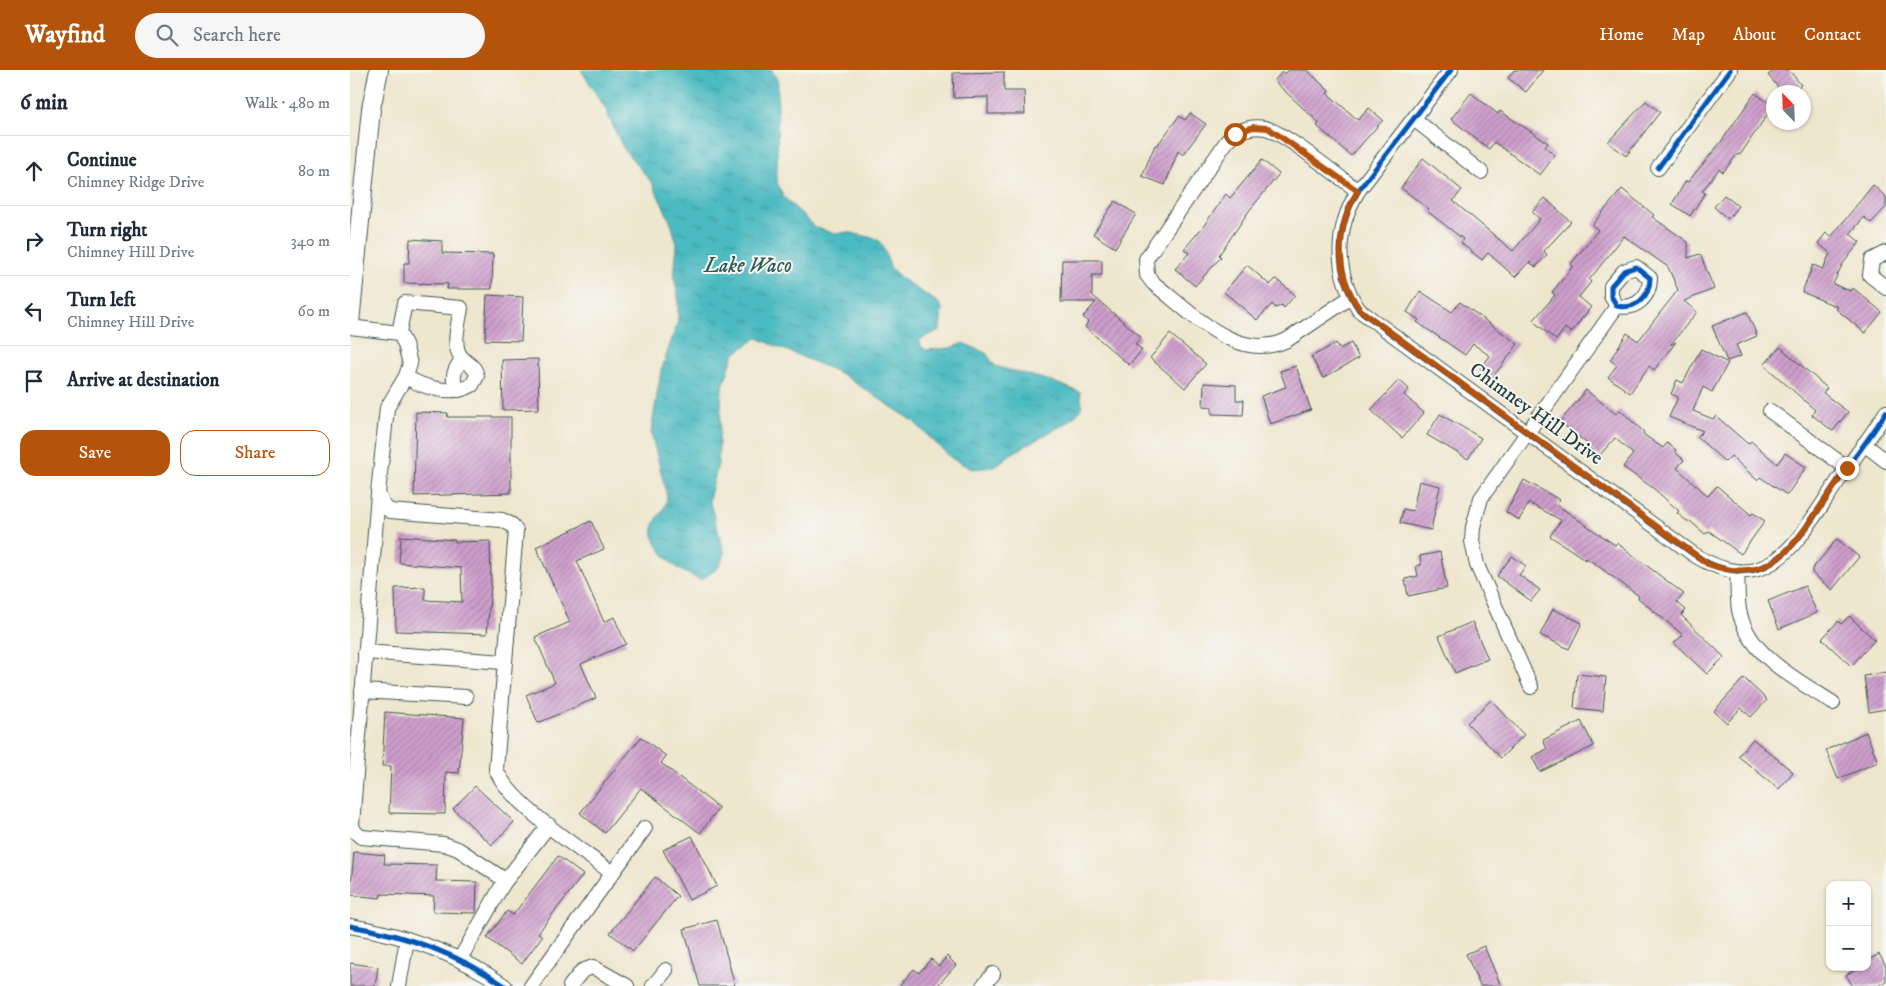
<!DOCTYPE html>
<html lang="en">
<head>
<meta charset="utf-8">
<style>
	:root { --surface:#fff; --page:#f6f6f7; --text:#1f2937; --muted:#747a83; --line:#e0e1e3; --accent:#b45309 }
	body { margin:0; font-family:"IM FELL DW Pica",serif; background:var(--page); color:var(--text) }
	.controls { position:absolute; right:15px; bottom:15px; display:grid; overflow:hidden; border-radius:10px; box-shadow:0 1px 4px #0004 }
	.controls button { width:45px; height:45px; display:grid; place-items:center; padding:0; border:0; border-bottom:1px solid var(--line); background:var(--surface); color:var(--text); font:25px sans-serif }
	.compass { position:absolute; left:1416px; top:15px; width:45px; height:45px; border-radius:50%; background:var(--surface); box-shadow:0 1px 4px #0004; rotate:337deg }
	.stop { position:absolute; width:15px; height:15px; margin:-11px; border:4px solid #b45309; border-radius:50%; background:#fff }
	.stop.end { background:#b45309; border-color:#fff; box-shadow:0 1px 5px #0008 }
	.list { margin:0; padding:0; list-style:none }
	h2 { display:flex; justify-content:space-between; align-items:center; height:65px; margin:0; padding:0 20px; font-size:21px }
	h2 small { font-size:16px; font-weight:400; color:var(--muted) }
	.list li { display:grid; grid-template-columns:32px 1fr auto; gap:15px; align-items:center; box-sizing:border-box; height:70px; padding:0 20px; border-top:1px solid var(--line) }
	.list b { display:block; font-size:19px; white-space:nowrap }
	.list p { margin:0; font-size:16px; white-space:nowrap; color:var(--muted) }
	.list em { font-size:16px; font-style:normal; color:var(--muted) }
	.actions { display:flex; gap:10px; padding:15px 20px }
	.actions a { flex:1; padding:11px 0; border:1px solid var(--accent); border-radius:15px; text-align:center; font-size:18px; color:var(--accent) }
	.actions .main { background:var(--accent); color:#fff }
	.icon { flex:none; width:28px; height:28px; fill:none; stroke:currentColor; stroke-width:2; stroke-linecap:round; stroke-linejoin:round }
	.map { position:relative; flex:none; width:1536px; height:916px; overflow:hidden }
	header { display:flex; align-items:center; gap:30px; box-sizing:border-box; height:70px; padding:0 25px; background:var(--accent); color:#fff }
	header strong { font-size:24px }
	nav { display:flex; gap:28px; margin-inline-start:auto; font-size:18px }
	.search { width:350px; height:45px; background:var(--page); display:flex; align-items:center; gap:12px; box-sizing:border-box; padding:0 18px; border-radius:28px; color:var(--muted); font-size:19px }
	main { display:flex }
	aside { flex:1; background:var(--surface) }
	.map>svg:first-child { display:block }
	.water { fill:url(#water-ripples); stroke:#357c7a }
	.building { fill:url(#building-hatch) }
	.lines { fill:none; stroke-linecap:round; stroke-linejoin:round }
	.minor-casing { stroke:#3e564b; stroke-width:16 }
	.major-casing { stroke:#3e564b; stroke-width:20 }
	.minor { stroke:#fff; stroke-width:14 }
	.major { stroke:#fff; stroke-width:18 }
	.cycleway-casing { stroke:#f6f6f2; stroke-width:8 }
	.cycleway { stroke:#0057b8; stroke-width:5 }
	.route { stroke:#b45309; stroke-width:6 }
	.labels { text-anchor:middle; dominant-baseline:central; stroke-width:4; stroke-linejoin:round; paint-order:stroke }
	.street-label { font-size:20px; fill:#1f3d34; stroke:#f6f6f2 }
	.water-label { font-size:21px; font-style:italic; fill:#2a5c57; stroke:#f6f6f2 }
</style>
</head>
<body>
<header>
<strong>Wayfind</strong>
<div class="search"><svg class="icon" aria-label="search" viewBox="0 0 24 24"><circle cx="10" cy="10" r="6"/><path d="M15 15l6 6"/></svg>Search here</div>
<nav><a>Home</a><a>Map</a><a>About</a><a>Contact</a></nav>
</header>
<main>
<aside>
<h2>6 min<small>Walk · 480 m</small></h2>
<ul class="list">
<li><svg class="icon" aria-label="ahead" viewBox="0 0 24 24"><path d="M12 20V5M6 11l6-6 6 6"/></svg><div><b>Continue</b><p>Chimney Ridge Drive</p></div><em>80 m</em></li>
<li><svg class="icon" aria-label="right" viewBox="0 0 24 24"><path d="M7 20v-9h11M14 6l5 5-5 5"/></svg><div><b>Turn right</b><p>Chimney Hill Drive</p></div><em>340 m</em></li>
<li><svg class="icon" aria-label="left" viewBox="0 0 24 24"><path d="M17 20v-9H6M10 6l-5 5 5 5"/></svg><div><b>Turn left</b><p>Chimney Hill Drive</p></div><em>60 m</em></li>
<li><svg class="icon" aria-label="arrive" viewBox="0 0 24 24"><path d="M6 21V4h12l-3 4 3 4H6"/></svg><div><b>Arrive at destination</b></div></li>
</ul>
<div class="actions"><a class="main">Save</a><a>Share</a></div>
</aside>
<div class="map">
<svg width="1536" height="916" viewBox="0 0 1536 916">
	<defs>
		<pattern id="water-ripples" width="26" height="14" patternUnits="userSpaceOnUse" patternTransform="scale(1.25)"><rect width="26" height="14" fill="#4bbac1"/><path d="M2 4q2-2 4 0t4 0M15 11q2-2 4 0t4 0" fill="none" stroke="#3e989e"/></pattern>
		<pattern id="building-hatch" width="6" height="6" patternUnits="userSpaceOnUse" patternTransform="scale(1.25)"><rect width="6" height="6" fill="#ce9ecc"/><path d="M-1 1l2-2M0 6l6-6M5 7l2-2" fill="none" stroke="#a782a6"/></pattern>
	</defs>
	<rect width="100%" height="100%" fill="#f6f6f2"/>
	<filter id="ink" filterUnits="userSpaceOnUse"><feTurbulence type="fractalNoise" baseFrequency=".02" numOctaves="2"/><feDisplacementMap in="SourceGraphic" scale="10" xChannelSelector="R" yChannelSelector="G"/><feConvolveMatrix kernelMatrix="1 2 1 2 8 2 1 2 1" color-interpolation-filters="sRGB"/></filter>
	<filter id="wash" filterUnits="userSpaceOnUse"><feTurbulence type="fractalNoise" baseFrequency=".0096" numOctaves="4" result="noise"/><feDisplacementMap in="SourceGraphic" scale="20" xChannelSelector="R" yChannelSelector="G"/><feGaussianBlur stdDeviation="1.12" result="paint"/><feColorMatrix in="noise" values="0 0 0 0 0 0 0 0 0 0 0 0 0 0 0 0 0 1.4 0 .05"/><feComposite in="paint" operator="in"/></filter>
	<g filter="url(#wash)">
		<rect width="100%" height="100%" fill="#efe6ce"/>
		<path class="water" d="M231,0H422L428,12L427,112L433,126L465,157L485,164L498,162L527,169L533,176L540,197L552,209L590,234L592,239L590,260L569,270L571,276L576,280L600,278L613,273L636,283L645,296L701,311L730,322L732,334L730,341L718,352L661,384L644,397L622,399L601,388L563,351L490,303L407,268L384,284L372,319L368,394L359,430L375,484L368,498L351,510C330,501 321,496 308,476C305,470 301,465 303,458C306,445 317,441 317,426L301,362L311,301L328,251V225L324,207L327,174L321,153L302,113L273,78L254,36Z"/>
		<g id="blocks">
			<g class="building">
				<path d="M939,0H957L979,21L977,23L1008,50L1019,38L1033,50L1001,86L967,56L969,53L924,11L932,2L935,4Z"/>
				<path d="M1164,0H1193L1176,22L1158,8Z"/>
				<path d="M1425,0H1439L1451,15L1441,22H1432L1418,5Z"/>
				<path d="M654,2V21H674L675,44H638V27L604,28L603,3Z"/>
				<path d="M1121,23L1148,44L1150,41L1198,73L1195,77L1205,85L1190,105L1144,72L1139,79L1101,49Z"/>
				<path d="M1405,23L1423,36L1390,85L1388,84L1373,102L1369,99L1352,121L1355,123L1340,146L1322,134L1336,111L1338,112L1371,72Z"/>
				<path d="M1296,31L1310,42L1276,86L1258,72Z"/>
				<path d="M840,43L856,54L833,85L828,81L815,115L792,106L805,75L807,76L829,46L835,50Z"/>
				<path d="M1073,88L1112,120L1103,131L1163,181L1190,149L1182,142L1195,128L1221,152L1194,181L1197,185L1186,197L1179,192L1165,207L1138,183L1132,190L1111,173L1113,169L1077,141L1079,139L1051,118Z"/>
				<path d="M912,90L929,104L899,141L869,185L871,187L845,216L825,199L839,183L834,179L853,157L876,124L880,128Z"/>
				<path d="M1523,115L1536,127V137L1521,153L1514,147L1500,164L1510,172L1492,195L1483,214L1500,221L1503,218L1532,242L1515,263L1486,239L1488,237L1452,222L1463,195L1473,199L1480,183L1468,173L1476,163L1481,167Z"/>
				<path d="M1272,119L1304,145L1302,147L1338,172V188L1350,184L1364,219L1334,231L1347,242L1320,275L1326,272L1304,300L1299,296L1280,323L1258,307L1267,295L1260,290L1277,263L1288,271L1328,220L1318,197L1274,166L1239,210L1241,212L1229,227L1241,237L1221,263L1215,258L1206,270L1183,251L1205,225L1202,222L1223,196L1221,194L1248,160L1242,155Z"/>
				<path d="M1374,125L1388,136L1378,149L1364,137Z"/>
				<path d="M765,131L786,144L765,178L743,164Z"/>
				<path d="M60,169L92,171V183L143,184L142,219H97L98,214L54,213V193H59Z"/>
				<path d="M712,190H752V205H742V225L791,267L785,274L792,280L779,295L735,257L738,252L733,247L746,232H711Z"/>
				<path d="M897,195L920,215L926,209L945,225L934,238L932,235L926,238L922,234L907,250L874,222Z"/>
				<path d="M1070,221L1102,242L1110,232L1168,274L1142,308L1130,299L1140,286L1123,274L1115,285L1067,252L1069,250L1057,242Z"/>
				<path d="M137,225L173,227L171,271L135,270Z"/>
				<path d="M1397,242L1407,266L1386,275L1391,286L1377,291L1362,256Z"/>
				<path d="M820,264L856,294L835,318L800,288Z"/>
				<path d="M986,273L989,279L1001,273L1009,288L973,308L961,287Z"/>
				<path d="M1430,277L1477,318L1473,323L1498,342L1483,361L1462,345L1465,340L1414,295Z"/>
				<path d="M1351,279L1378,293L1362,322L1353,317L1343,341L1363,349L1366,346L1398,374L1401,371L1427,394L1435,383L1456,397L1437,425L1410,407L1407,410L1381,386L1375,392L1347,367L1353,361L1319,347L1328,327L1321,324L1327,310L1333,313Z"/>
				<path d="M188,289L189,339L153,340L152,290Z"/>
				<path d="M946,296L961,340L920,354L911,326L936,317L930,301Z"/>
				<path d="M1049,310L1059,319L1054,325L1074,343L1052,368L1021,340Z"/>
				<path d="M854,313L886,315V330H894L893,345L862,344V337L853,336Z"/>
				<path d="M1236,320L1266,344L1270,340L1294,362L1293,364L1313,378L1317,373L1326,380L1325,382L1334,390L1327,398L1358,426L1367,416L1401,445L1403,443L1415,451L1391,484L1359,461L1355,464L1340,451L1338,452L1327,443L1329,441L1303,418L1273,397L1283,384L1265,368L1249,386L1237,376L1239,375L1210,352Z"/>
				<path d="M66,342L98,343L97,347H161V423L64,426Z"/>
				<path d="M1090,344L1131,368L1118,389L1077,365Z"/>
				<path d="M1174,410L1210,430L1207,435L1265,475L1267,473L1334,524L1327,532L1336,540L1331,545L1374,587L1357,604L1324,573L1333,565L1288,528L1289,526L1237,488L1236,490L1200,466L1211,450L1179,433L1169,450L1156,442Z"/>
				<path d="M1069,411L1090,416L1081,460L1050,453L1053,439L1063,441Z"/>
				<path d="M241,451L254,479L227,491L254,552L264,547L276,574L231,594L246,628L188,653L176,625L205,613L185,567L220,552L186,477Z"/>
				<path d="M51,466L105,470V472L140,471L141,515L137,564L46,561L45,518L75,517V530L112,532L111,498L49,493Z"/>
				<path d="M1487,469L1509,487L1482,520L1462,503V499Z"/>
				<path d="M1090,482L1097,518L1058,526L1055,509L1068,506L1066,496L1071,495L1070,486Z"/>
				<path d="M1162,486L1176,496L1169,505L1190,520L1181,531L1147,506Z"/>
				<path d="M1455,516L1467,543L1429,559L1418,531Z"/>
				<path d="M1203,539L1232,553L1219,579L1190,565Z"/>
				<path d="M1499,546L1525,570L1501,596L1472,569L1488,551L1491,554Z"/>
				<path d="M1122,552L1138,589L1105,603L1089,566Z"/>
				<path d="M1536,602V639L1519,642L1514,606Z"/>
				<path d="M1227,604L1256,607L1253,641L1224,638Z"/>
				<path d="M1394,608L1417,630L1401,647L1391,638L1377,653L1364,641Z"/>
				<path d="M1141,630L1174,665L1151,688L1117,653Z"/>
				<path d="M35,642L114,648L109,703L96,702L95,744L39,743L41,696H32Z"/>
				<path d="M1231,651L1244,676L1190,702L1182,687L1197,679L1193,670Z"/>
				<path d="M1516,662L1528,692L1488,709L1476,680Z"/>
				<path d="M291,667L316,686L311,693L369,738L350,763L291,718L255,763L230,743Z"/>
				<path d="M1403,669L1443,702L1429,719L1388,686Z"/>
				<path d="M125,716L164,752L142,775L103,739Z"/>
				<path d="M342,766L367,816L339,830L313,780Z"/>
				<path d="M4,782L35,785L34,794L87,795L86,811L127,812L126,843L83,842L84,826L31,824L30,828L0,825Z"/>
				<path d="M208,786L233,805L188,863L192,866L172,894L137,868L157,841L163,845Z"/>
				<path d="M305,807L328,826L283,881L260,863Z"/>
				<path d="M367,850L385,916H350L334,859Z"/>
				<path d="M1134,876L1151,916H1130L1116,884Z"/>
				<path d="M1529,884L1536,896V911L1528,916H1503L1496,905L1508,897H1517V891Z"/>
				<path d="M597,886L606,895L587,916H549L564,899L569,903L581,889L589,896Z"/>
				<path d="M0,893L28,897L25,916H0Z"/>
			</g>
		</g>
	</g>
	<g filter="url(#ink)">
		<use href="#blocks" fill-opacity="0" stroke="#3e564b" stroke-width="1"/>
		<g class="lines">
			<g class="minor-casing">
				<g id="minor">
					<path d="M1101,0L1008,121C985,159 984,203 1009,240L1343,484C1419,533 1448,469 1486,414C1502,390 1521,367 1536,342"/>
					<path d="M1064,49L1131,102"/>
					<path d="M1308,98L1380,0"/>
					<path d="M1536,183L1522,190L1520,205L1536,218"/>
					<path d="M1286,197L1300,208C1300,227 1286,240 1267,236L1261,226V216L1274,201Z"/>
					<path d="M1001,227L937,270C887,294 840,241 803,213L797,205L796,189L877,71C888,60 900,55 915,58C934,62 989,107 1008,121"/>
					<path d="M0,257L49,263L55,274L60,294L56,306L37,338L28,423L33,435L40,441L152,450L162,455L166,461L146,699C159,734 232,780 262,803"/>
					<path d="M49,263L55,233L111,238C109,252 101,277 112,288C119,295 125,296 127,306L122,315C103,326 74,318 56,307"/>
					<path d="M109,320C99,309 105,299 112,289"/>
					<path d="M1420,341L1497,398"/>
					<path d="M1514,374L1536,391"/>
					<path d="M28,424L2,755L4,761L11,767L94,774L108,779L152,808L153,814L110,889"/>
					<path d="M1387,501C1388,514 1387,527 1389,540C1398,586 1448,610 1483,633"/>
					<path d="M15,582L154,592"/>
					<path d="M1181,617L1127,495L1122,471L1123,457L1131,428L1267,236"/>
					<path d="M12,621L116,627"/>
					<path d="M153,814L199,755"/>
					<path d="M0,856C56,865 108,884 155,916"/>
					<path d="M49,916L57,869"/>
					<path d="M181,916L295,758"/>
					<path d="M220,916L232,901L243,897L277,916"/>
					<path d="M303,916L316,900"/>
					<path d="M633,916L643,904"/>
				</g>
			</g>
			<g class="major-casing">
				<path id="major" d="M0,253L21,39L29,0"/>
			</g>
			<use href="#minor" class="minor"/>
			<use href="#major" class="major"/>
			<g class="cycleway-casing">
				<g id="cycleway">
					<path d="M1101,0L1008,121C985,159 984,203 1009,240L1343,484C1419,533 1448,469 1486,414C1502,390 1521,367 1536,342"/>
					<path d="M1308,98L1380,0"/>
					<path d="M1286,197L1300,208C1300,227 1286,240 1267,236L1261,226V216L1274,201Z"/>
					<path d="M0,856C56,865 108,884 155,916"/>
				</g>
			</g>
			<use href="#cycleway" class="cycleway"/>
		</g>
	</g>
	<g class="lines" filter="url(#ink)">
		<path class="route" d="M885,64L903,57L918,58L1008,121C985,159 984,203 1010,240L1358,494C1410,513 1434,490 1462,449C1474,432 1485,415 1497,398"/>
	</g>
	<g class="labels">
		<g class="street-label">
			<text transform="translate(1186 344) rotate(36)">Chimney Hill Drive</text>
		</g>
		<g class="water-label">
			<text x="398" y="196">Lake Waco</text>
		</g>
	</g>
</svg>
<div class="controls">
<button>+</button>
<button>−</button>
</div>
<svg class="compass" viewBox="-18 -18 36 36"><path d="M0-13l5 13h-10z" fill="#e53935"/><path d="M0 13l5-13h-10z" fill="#747a83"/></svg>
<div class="stop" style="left:885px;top:64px"></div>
<div class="stop end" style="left:1497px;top:398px"></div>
</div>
</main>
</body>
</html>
